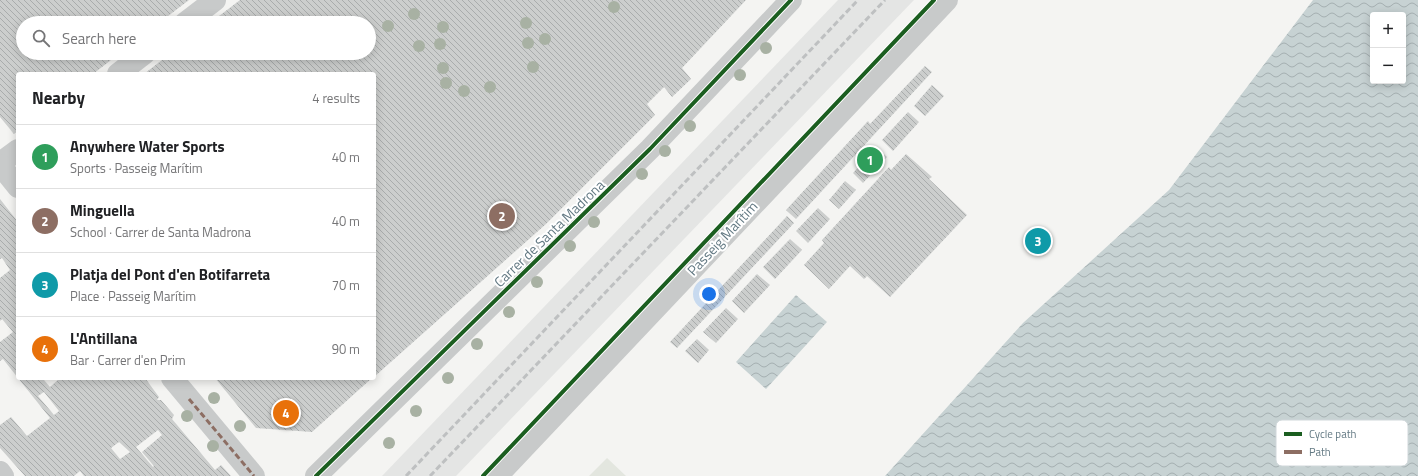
<!DOCTYPE html>
<html lang="en">
<head>
<meta charset="utf-8">
<style>
	:root { --surface:#fff; --page:#f6f6f6; --text:#202124; --muted:#757577; --line:#e0e0e0; --accent:#0b8043 }
	body { margin:0; font-family:"Titillium Web",sans-serif; background:var(--page); color:var(--text) }
	.controls { position:absolute; right:12px; top:12px; display:grid; overflow:hidden; border-radius:4px; box-shadow:0 2px 10px #0003 }
	.controls button { width:36px; height:36px; display:grid; place-items:center; padding:0; border:0; border-bottom:1px solid var(--line); background:var(--surface); color:var(--text); font:20px sans-serif }
	.you { position:absolute; left:709px; top:294px; width:14px; height:14px; margin:-10px; border:3px solid #fff; border-radius:50%; background:#1a73e8; box-shadow:0 0 0 6px #1a73e833 }
	.badge { display:grid; place-items:center; width:26px; height:26px; border-radius:50%; background:var(--accent); color:#fff; font-size:13px; font-weight:700 }
	.pin { position:absolute; translate:-50% -50%; border:2px solid #fff; box-shadow:0 1px 4px #0006 }
	.list { margin:0; padding:0; list-style:none }
	h2 { display:flex; justify-content:space-between; align-items:center; height:52px; margin:0; padding:0 16px; font-size:17px }
	h2 small { font-size:13px; font-weight:400; color:var(--muted) }
	.list li { display:grid; grid-template-columns:26px 1fr auto; gap:12px; align-items:center; box-sizing:border-box; height:64px; padding:0 16px; border-top:1px solid var(--line) }
	.list b { display:block; font-size:15px; white-space:nowrap }
	.list p { margin:0; font-size:13px; white-space:nowrap; color:var(--muted) }
	.list em { font-size:13px; font-style:normal; color:var(--muted) }
	.icon { flex:none; width:22px; height:22px; fill:none; stroke:currentColor; stroke-width:2; stroke-linecap:round; stroke-linejoin:round }
	.map { position:relative; flex:none; width:1418px; height:476px; overflow:hidden }
	.search { position:absolute; background:var(--surface); box-shadow:0 2px 10px #0003; left:16px; top:16px; width:360px; height:44px; display:flex; align-items:center; gap:10px; box-sizing:border-box; padding:0 14px; border-radius:22px; color:var(--muted); font-size:15px }
	.panel { position:absolute; background:var(--surface); box-shadow:0 2px 10px #0003; left:16px; top:72px; width:360px; height:308px; border-radius:4px }
	.map>svg:first-child { display:block }
	.built { fill:#e4e5e4 }
	.garden { fill:#e3e6df }
	.water { fill:url(#water-waves); fill-rule:evenodd }
	.building { fill:url(#building-back-hatch); fill-rule:evenodd }
	.lines { fill:none; stroke-linecap:round; stroke-linejoin:round }
	.street { stroke:#c8caca; stroke-width:22 }
	.rail { stroke:#bec0c1; stroke-width:3; stroke-dasharray:6 3; stroke-linecap:butt }
	.quiet { stroke:#8d6e63; stroke-width:3; stroke-dasharray:6 3; stroke-linecap:butt }
	.cycleway-casing { stroke:#fff; stroke-width:6 }
	.cycleway { stroke:#1b5e20; stroke-width:4 }
	.tree { fill:#a8b1a3 }
	.labels { text-anchor:middle; dominant-baseline:central; stroke-width:4; stroke-linejoin:round; paint-order:stroke }
	.street-label { font-size:14px; fill:#637983; stroke:#fff }
	.key { fill:#fff; stroke:#d0d7da; stroke-width:1 }
	.key-label { font-size:11px; fill:#637983 }
</style>
</head>
<body>
<div class="map">
<svg width="1418" height="476" viewBox="0 0 1418 476">
	<defs>
		<pattern id="water-waves" width="16" height="10" patternUnits="userSpaceOnUse"><rect width="16" height="10" fill="#c7d2d3"/><path d="M0 5q4-4 8 0t8 0" fill="none" stroke="#a5afb1"/></pattern>
		<pattern id="building-back-hatch" width="6" height="6" patternUnits="userSpaceOnUse"><rect width="6" height="6" fill="#cccecd"/><path d="M-1 5l2 2M0 0l6 6M5-1l2 2" fill="none" stroke="#a9acac"/></pattern>
	</defs>
	<rect width="100%" height="100%" fill="#f4f4f2"/>
	<path class="built" d="M838,0H914L456,476H382Z"/>
	<path class="garden" d="M607,458L626,476H589Z"/>
	<g class="water">
		<path d="M1313,0H1418V476H885L1023,323L1169,190ZM1373,15H1403V81H1373Z"/>
		<path d="M796,295L827,322L766,389L736,362Z"/>
	</g>
	<g class="building">
		<path d="M0,0H189L159,23H23V53H120L93,74H18V131L14,134L0,117Z"/>
		<path d="M240,0H746L682,68L691,79L672,97L664,87L647,104L655,115L546,224L374,377V74H144L171,53H369V23H210Z"/>
		<path d="M925,66L932,72L796,219L786,210L868,121L870,124Z"/>
		<path d="M932,85L944,96L925,116L914,106Z"/>
		<path d="M908,112L919,122L893,151L882,140Z"/>
		<path d="M876,147L887,157L863,183L853,173Z"/>
		<path d="M906,154L932,177L929,179L967,215L890,297L867,276L864,279L850,266L829,289L804,265L824,243L822,240L889,167L891,170Z"/>
		<path d="M845,181L856,190L839,209L829,200Z"/>
		<path d="M0,199L18,222V378L3,359L0,361V342L13,332L2,319L0,321V278L10,270L2,258L0,259Z"/>
		<path d="M818,208L830,219L808,243L796,231Z"/>
		<path d="M787,216L794,223L677,348L670,342Z"/>
		<path d="M790,239L802,250L775,279L763,267Z"/>
		<path d="M757,274L770,285L744,313L732,301Z"/>
		<path d="M726,308L738,319L716,343L703,332Z"/>
		<path d="M697,339L709,350L698,363L685,351Z"/>
		<path d="M18,378H42L50,387L60,378H139L141,380L145,378L159,397L157,400H161L174,415L172,419L215,470L221,465L231,476H84L80,471L74,476H25L0,448V425L11,417L27,436L50,418ZM44,392L59,411L54,415L38,396ZM158,430L162,435L142,452L154,466L153,467L136,447ZM119,442L130,452L120,459L111,448Z"/>
		<path d="M215,378H372L312,432L256,428Z"/>
	</g>
	<g class="lines">
		<g class="street">
			<path d="M185,23L215,0"/>
			<path d="M118,74L145,53"/>
			<path d="M0,163L18,150"/>
			<path d="M0,165L18,187"/>
			<path d="M172,378L254,476"/>
			<path d="M0,472L3,476"/>
			<path d="M316,476L650,149L791,0"/>
			<path d="M497,476L947,0"/>
		</g>
		<g class="rail">
			<path d="M406,476L858,0"/>
			<path d="M430,476L885,0"/>
		</g>
		<path class="quiet" d="M189,399L254,476"/>
		<g class="cycleway-casing">
			<g id="cycleway">
				<path d="M316,476L650,149L791,0"/>
				<path d="M483,476L934,0"/>
			</g>
		</g>
		<use href="#cycleway" class="cycleway"/>
	</g>
	<g class="tree">
		<circle cx="614" cy="7" r="6"/>
		<circle cx="414" cy="14" r="6"/>
		<circle cx="526" cy="23" r="6"/>
		<circle cx="388" cy="26" r="6"/>
		<circle cx="443" cy="27" r="6"/>
		<circle cx="545" cy="39" r="6"/>
		<circle cx="528" cy="43" r="6"/>
		<circle cx="440" cy="44" r="6"/>
		<circle cx="419" cy="46" r="6"/>
		<circle cx="766" cy="48" r="6"/>
		<circle cx="533" cy="67" r="6"/>
		<circle cx="443" cy="68" r="6"/>
		<circle cx="740" cy="75" r="6"/>
		<circle cx="446" cy="83" r="6"/>
		<circle cx="490" cy="87" r="6"/>
		<circle cx="464" cy="91" r="6"/>
		<circle cx="690" cy="126" r="6"/>
		<circle cx="665" cy="151" r="6"/>
		<circle cx="642" cy="174" r="6"/>
		<circle cx="594" cy="222" r="6"/>
		<circle cx="570" cy="246" r="6"/>
		<circle cx="537" cy="282" r="6"/>
		<circle cx="509" cy="312" r="6"/>
		<circle cx="477" cy="344" r="6"/>
		<circle cx="448" cy="378" r="6"/>
		<circle cx="214" cy="398" r="6"/>
		<circle cx="416" cy="411" r="6"/>
		<circle cx="187" cy="416" r="6"/>
		<circle cx="240" cy="426" r="6"/>
		<circle cx="389" cy="443" r="6"/>
		<circle cx="213" cy="446" r="6"/>
	</g>
	<g class="labels">
		<g class="street-label">
			<text transform="translate(549 233) rotate(-44)">Carrer de Santa Madrona</text>
			<text transform="translate(722 238) rotate(-47)">Passeig Marítim</text>
		</g>
	</g>
	<rect x="1276" y="420" width="132" height="46" rx="6" class="key"/>
	<rect x="1284" y="432" width="18" height="4" fill="#1b5e20"/>
	<rect x="1284" y="450" width="18" height="4" fill="#8d6e63"/>
	<g class="key-label">
		<text x="1309" y="438">Cycle path</text>
		<text x="1309" y="456">Path</text>
	</g>
</svg>
<div class="controls">
<button>+</button>
<button>−</button>
</div>
<div class="you"></div>
<div class="pin badge" style="left:870px;top:160px;background:#2e9e5b">1</div>
<div class="pin badge" style="left:502px;top:216px;background:#8d6e63">2</div>
<div class="pin badge" style="left:1038px;top:241px;background:#0f9aa8">3</div>
<div class="pin badge" style="left:286px;top:413px;background:#e8710a">4</div>
<div class="search"><svg class="icon" aria-label="search" viewBox="0 0 24 24"><circle cx="10" cy="10" r="6"/><path d="M15 15l6 6"/></svg>Search here</div>
<section class="panel">
<h2>Nearby<small>4 results</small></h2>
<ul class="list">
<li><span class="badge" style="background:#2e9e5b">1</span><div><b>Anywhere Water Sports</b><p>Sports · Passeig Marítim</p></div><em>40 m</em></li>
<li><span class="badge" style="background:#8d6e63">2</span><div><b>Minguella</b><p>School · Carrer de Santa Madrona</p></div><em>40 m</em></li>
<li><span class="badge" style="background:#0f9aa8">3</span><div><b>Platja del Pont d'en Botifarreta</b><p>Place · Passeig Marítim</p></div><em>70 m</em></li>
<li><span class="badge" style="background:#e8710a">4</span><div><b>L'Antillana</b><p>Bar · Carrer d'en Prim</p></div><em>90 m</em></li>
</ul>
</section>
</div>
</body>
</html>
